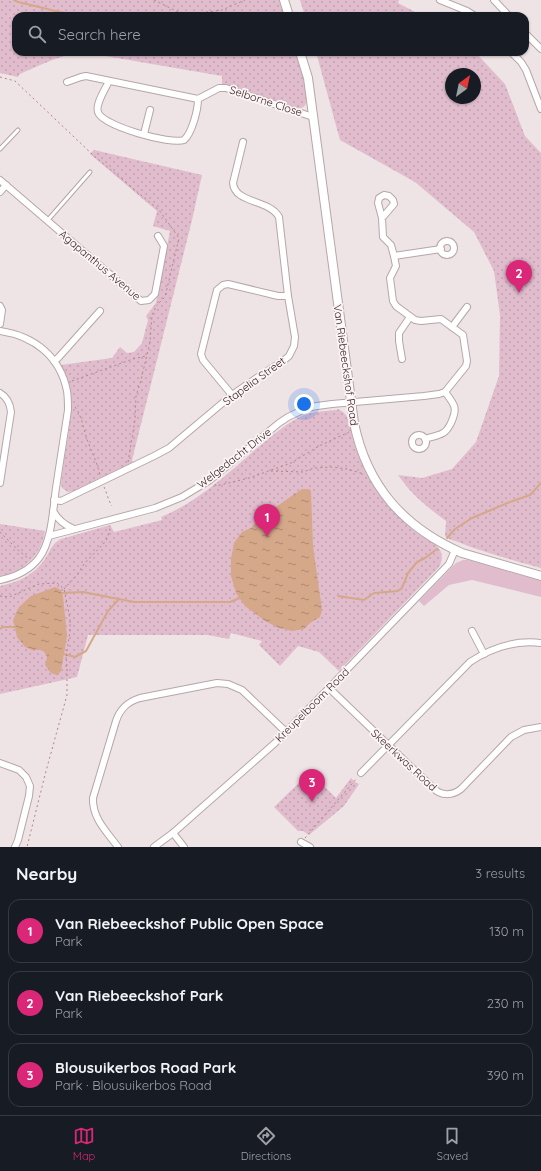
<!DOCTYPE html>
<html lang="en">
<head>
<meta charset="utf-8">
<style>
	:root { --surface:#171b24; --page:#242831; --text:#f1f3f6; --muted:#9ea1a6; --line:#363941; --accent:#db2777 }
	body { margin:0; font-family:Quicksand,sans-serif; background:var(--page); color:var(--text) }
	.compass { position:absolute; left:445px; top:68px; width:36px; height:36px; border-radius:50%; background:var(--surface); box-shadow:0 1px 3px #0004; rotate:33deg }
	.you { position:absolute; left:304px; top:404px; width:14px; height:14px; margin:-10px; border:3px solid #fff; border-radius:50%; background:#1a73e8; box-shadow:0 0 0 6px #1a73e833 }
	.badge { display:grid; place-items:center; width:26px; height:26px; border-radius:50%; background:var(--accent); color:#fff; font-size:13px; font-weight:700 }
	.pin { position:absolute; translate:-50% -33px; filter:drop-shadow(0 1px 2px #0008) }
	.pin::after { content:''; position:absolute; top:21px; width:14px; height:12px; background:inherit; clip-path:polygon(0 0,100% 0,50% 100%) }
	.list { margin:0; padding:0; list-style:none }
	h2 { display:flex; justify-content:space-between; align-items:center; height:52px; margin:0; padding:0 16px; font-size:17px }
	h2 small { font-size:13px; font-weight:400; color:var(--muted) }
	.list li { display:grid; grid-template-columns:26px 1fr auto; gap:12px; align-items:center; box-sizing:border-box; height:64px; margin:0 8px 8px; padding:0 8px; border:1px solid var(--line); border-radius:12px }
	.list b { display:block; font-size:15px; white-space:nowrap }
	.list p { margin:0; font-size:13px; white-space:nowrap; color:var(--muted) }
	.list em { font-size:13px; font-style:normal; color:var(--muted) }
	.icon { flex:none; width:22px; height:22px; fill:none; stroke:currentColor; stroke-width:2; stroke-linecap:round; stroke-linejoin:round }
	.map { position:relative; flex:none; width:541px; height:847px; overflow:hidden }
	.search { position:absolute; background:var(--surface); box-shadow:0 1px 3px #0004; left:12px; right:12px; top:12px; height:44px; display:flex; align-items:center; gap:10px; box-sizing:border-box; padding:0 14px; border-radius:12px; color:var(--muted); font-size:15px }
	.sheet { height:268px; background:var(--surface) }
	nav { display:flex; justify-content:space-around; align-items:center; box-sizing:border-box; height:56px; border-top:1px solid var(--line); background:var(--surface); font-size:11px; color:var(--muted) }
	nav a { display:grid; justify-items:center; gap:2px }
	nav .on { color:var(--accent) }
	.map>svg:first-child { display:block }
	.grass { fill:#e0bccd }
	.park { fill:url(#park-dots); fill-rule:evenodd }
	.water { fill:url(#water-ripples) }
	.lines { fill:none; stroke-linecap:round; stroke-linejoin:round }
	.stream { stroke:#d5a88a; stroke-width:2 }
	.service-casing { stroke:#b7a6a8; stroke-width:5 }
	.minor-casing { stroke:#b7a6a8; stroke-width:8 }
	.tertiary-casing { stroke:#b7a6a8; stroke-width:10 }
	.path { stroke:#b38386; stroke-width:1; stroke-dasharray:2 3; stroke-linecap:butt }
	.service { stroke:#fff; stroke-width:3 }
	.minor { stroke:#fff; stroke-width:6 }
	.tertiary { stroke:#fff; stroke-width:8 }
	.labels { text-anchor:middle; dominant-baseline:central; stroke-width:3.5; stroke-linejoin:round; paint-order:stroke }
	.street-label { font-size:11px; fill:#412223; stroke:#faf5f6 }
</style>
</head>
<body>
<div class="map">
<svg width="541" height="847" viewBox="0 0 541 847">
	<defs>
		<pattern id="park-dots" width="8" height="8" patternUnits="userSpaceOnUse"><rect width="8" height="8" fill="#e0bccd"/><path d="M2 2h.1M6 6h.1" fill="none" stroke="#c1a1b0" stroke-width="1.8" stroke-linecap="round"/></pattern>
		<pattern id="water-ripples" width="26" height="14" patternUnits="userSpaceOnUse"><rect width="26" height="14" fill="#d5a88a"/><path d="M2 4q2-2 4 0t4 0M15 11q2-2 4 0t4 0" fill="none" stroke="#ae8870"/></pattern>
	</defs>
	<rect width="100%" height="100%" fill="#eee4e6"/>
	<path class="grass" d="M463,560H468L541,581V597L472,580L449,585L424,606L419,601L456,563Z"/>
	<g class="park">
		<path d="M0,0H279L284,16H16V52H296C299,62 309,94 306,103C305,107 302,108 299,108L226,84L222,85V76L82,52C63,54 38,66 20,74L18,77L0,73Z"/>
		<path d="M300,0H399L398,3L423,16H305Z"/>
		<path d="M316,52H475L505,84L525,136L541,153V568C513,560 485,553 458,542C453,540 449,540 445,536L446,521C427,507 412,495 398,475L422,478L452,469L476,442L499,376L500,315L494,271L474,232L415,182L340,140ZM451,74H475V98H451Z"/>
		<path d="M94,150L202,175L192,220L132,460L133,462L73,491L68,492L62,488L61,484C63,468 65,453 68,437C72,410 75,390 61,365L112,358L120,347L127,353L134,352L142,343L148,320L146,316L156,303L170,231L153,226L157,211L90,154Z"/>
		<path d="M338,409C342,411 345,413 347,417C351,424 351,433 353,440C360,463 370,484 385,502C395,514 406,525 418,534C425,539 436,543 440,550C443,555 442,562 439,567L339,671L319,652L298,646L280,666L259,645L262,641L231,633L229,639L208,635H88L77,677L0,694V586C19,582 34,575 45,559C51,550 51,544 61,539L110,525L114,532L162,520L161,517C198,502 227,474 256,449C271,437 286,423 304,415C315,411 326,411 337,410Z"/>
		<path d="M0,524L45,531C41,556 24,571 0,576Z"/>
		<path d="M310,772L336,798L351,778L355,782L359,784L344,806L309,835L303,831H298L274,807Z"/>
	</g>
	<g class="water">
		<path d="M302,489H309L311,491L313,546L322,610L320,617L310,623L304,629L292,631L279,628L265,621L245,606L236,593L231,576V559L234,543L242,532L251,528L258,520L267,513Z"/>
		<path d="M55,587L61,590L63,596L67,636L61,671L57,675L51,673L45,665L47,658L46,654L42,650H32L25,647L17,637L13,620L19,607L31,596Z"/>
	</g>
	<g class="lines">
		<g class="stream">
			<path d="M14,0L18,2L64,13L98,16"/>
			<path d="M203,52L208,54L250,52"/>
			<path d="M447,538L455,529L472,518L510,502L530,495L541,483"/>
			<path d="M62,593L83,592L134,602H230L240,598"/>
			<path d="M338,596L364,600L374,593L398,591L402,588L408,573L417,562L425,558L437,549"/>
			<path d="M0,629L3,627H15"/>
			<path d="M64,654L75,657L86,651L108,611L119,599"/>
		</g>
		<g class="service-casing">
			<g id="service">
				<path d="M0,149L18,130"/>
				<path d="M47,221L90,172"/>
			</g>
		</g>
		<g class="minor-casing">
			<g id="minor">
				<path d="M440,0L467,11L475,16"/>
				<path d="M494,0L509,16"/>
				<path d="M525,33L541,49"/>
				<path d="M511,52L521,62L526,70L541,109"/>
				<path d="M109,81C106,88 95,104 98,112C102,126 171,145 184,140C192,133 198,110 198,99"/>
				<path d="M67,82L81,77L86,76L198,99L219,88H226L313,117"/>
				<path d="M144,134L150,110"/>
				<path d="M0,180L141,301L149,300L155,294L164,246L158,236"/>
				<path d="M0,192L6,185"/>
				<circle cx="447" cy="248" r="7"/>
				<path d="M394,256L441,249"/>
				<path d="M0,306L2,310L0,324"/>
				<path d="M452,327L467,307"/>
				<path d="M0,331C34,336 60,356 67,391C68,397 68,403 68,410C64,436 60,462 56,488C53,509 52,541 39,558C29,571 15,577 0,580"/>
				<path d="M402,359L399,341V333L410,317"/>
				<path d="M54,361L58,358L100,311"/>
				<path d="M0,393C7,397 10,403 11,412L0,483"/>
				<path d="M232,395L203,360L201,354L217,290L223,285L228,284L278,296H288"/>
				<circle cx="419" cy="442" r="7"/>
				<path d="M425,439C431,437 438,436 443,433C447,431 449,427 451,423C458,408 455,405 445,392"/>
				<path d="M54,500L61,501L154,456L169,448L232,395L258,377L283,361L289,356L294,346L295,337L288,296L279,217C269,199 235,204 233,183L243,142"/>
				<path d="M53,511C58,520 64,525 74,529"/>
				<path d="M49,536L155,508L182,497L210,480L279,423L288,417L307,408L317,406L332,404L424,396L439,394L445,392L466,366L467,361L463,335L441,319L421,321L415,320L396,306L393,301L390,278L396,266L394,256L391,245L383,237L382,218L378,203L379,198L384,195L389,196L393,200L394,204L382,218"/>
				<path d="M472,631L484,654"/>
				<path d="M329,688L433,788C441,796 452,796 461,789L511,737L524,730L541,727"/>
				<path d="M0,763L19,770L26,777L30,786L29,796L18,840L15,847"/>
				<path d="M361,773L470,662C491,648 515,640 541,643"/>
				<path d="M173,833L184,847"/>
				<path d="M301,842L310,847"/>
				<path d="M118,847C107,832 92,818 93,798L116,721C120,709 127,702 140,698L217,683L228,684L242,690L286,732"/>
				<path d="M154,847L173,833L275,743L329,688L449,564L455,550"/>
			</g>
		</g>
		<g class="tertiary-casing">
			<g id="tertiary">
				<path d="M284,0L289,16"/>
				<path d="M300,52L308,78L354,423C367,486 403,527 462,553L541,576"/>
			</g>
		</g>
		<g class="path">
			<path d="M154,0L178,12L192,14L222,10L245,0"/>
			<path d="M0,77L15,81L93,155L159,210L179,238L165,297L157,305"/>
			<path d="M72,381L133,359L146,356"/>
			<path d="M75,407C82,416 83,428 87,439C91,451 97,462 100,475"/>
			<path d="M128,462L135,420L136,396L141,380L150,342L152,315L157,305"/>
			<path d="M271,471L303,472L314,468L332,467L347,469L364,474"/>
			<path d="M215,484L216,486L249,478L291,463L319,446L349,432"/>
			<path d="M104,487C107,493 108,500 112,506"/>
			<path d="M0,532L18,550L29,559"/>
			<path d="M64,589L77,575L84,564L106,541L110,530L109,527"/>
			<path d="M0,596L9,597L39,584L57,583L64,589L68,608L70,620V631L66,658L67,667V695L46,771L27,847"/>
			<path d="M305,838L357,778"/>
		</g>
		<use href="#service" class="service"/>
		<use href="#minor" class="minor"/>
		<use href="#tertiary" class="tertiary"/>
	</g>
	<g class="labels">
		<g class="street-label">
			<text transform="translate(266 101) rotate(18)">Selborne Close</text>
			<text transform="translate(100 265) rotate(40)">Agapanthus Avenue</text>
			<text transform="translate(346 365) rotate(82)">Van Riebeeckshof Road</text>
			<text transform="translate(254 381) rotate(-36)">Stapelia Street</text>
			<text transform="translate(234 458) rotate(-38)">Welgedacht Drive</text>
			<text transform="translate(312 705) rotate(-45)">Kreupelboom Road</text>
			<text transform="translate(404 760) rotate(43)">Skeerkwas Road</text>
		</g>
	</g>
</svg>
<svg class="compass" viewBox="-18 -18 36 36"><path d="M0-13l5 13h-10z" fill="#e53935"/><path d="M0 13l5-13h-10z" fill="#9ea1a6"/></svg>
<div class="you"></div>
<div class="pin badge" style="left:267px;top:537px">1</div>
<div class="pin badge" style="left:519px;top:293px">2</div>
<div class="pin badge" style="left:312px;top:802px">3</div>
<div class="search"><svg class="icon" aria-label="search" viewBox="0 0 24 24"><circle cx="10" cy="10" r="6"/><path d="M15 15l6 6"/></svg>Search here</div>
</div>
<section class="sheet">
<h2>Nearby<small>3 results</small></h2>
<ul class="list">
<li><span class="badge">1</span><div><b>Van Riebeeckshof Public Open Space</b><p>Park</p></div><em>130 m</em></li>
<li><span class="badge">2</span><div><b>Van Riebeeckshof Park</b><p>Park</p></div><em>230 m</em></li>
<li><span class="badge">3</span><div><b>Blousuikerbos Road Park</b><p>Park · Blousuikerbos Road</p></div><em>390 m</em></li>
</ul>
</section>
<nav>
<a class="on"><svg class="icon" aria-label="map" viewBox="0 0 24 24"><path d="M3 6l6-2 6 2 6-2v14l-6 2-6-2-6 2zM9 4v14M15 6v14"/></svg>Map</a>
<a><svg class="icon" aria-label="directions" viewBox="0 0 24 24"><path d="M12 3l9 9-9 9-9-9zM9 14v-3h6M13 9l2 2-2 2"/></svg>Directions</a>
<a><svg class="icon" aria-label="saved" viewBox="0 0 24 24"><path d="M7 4h10v16l-5-4-5 4z"/></svg>Saved</a>
</nav>
</body>
</html>
